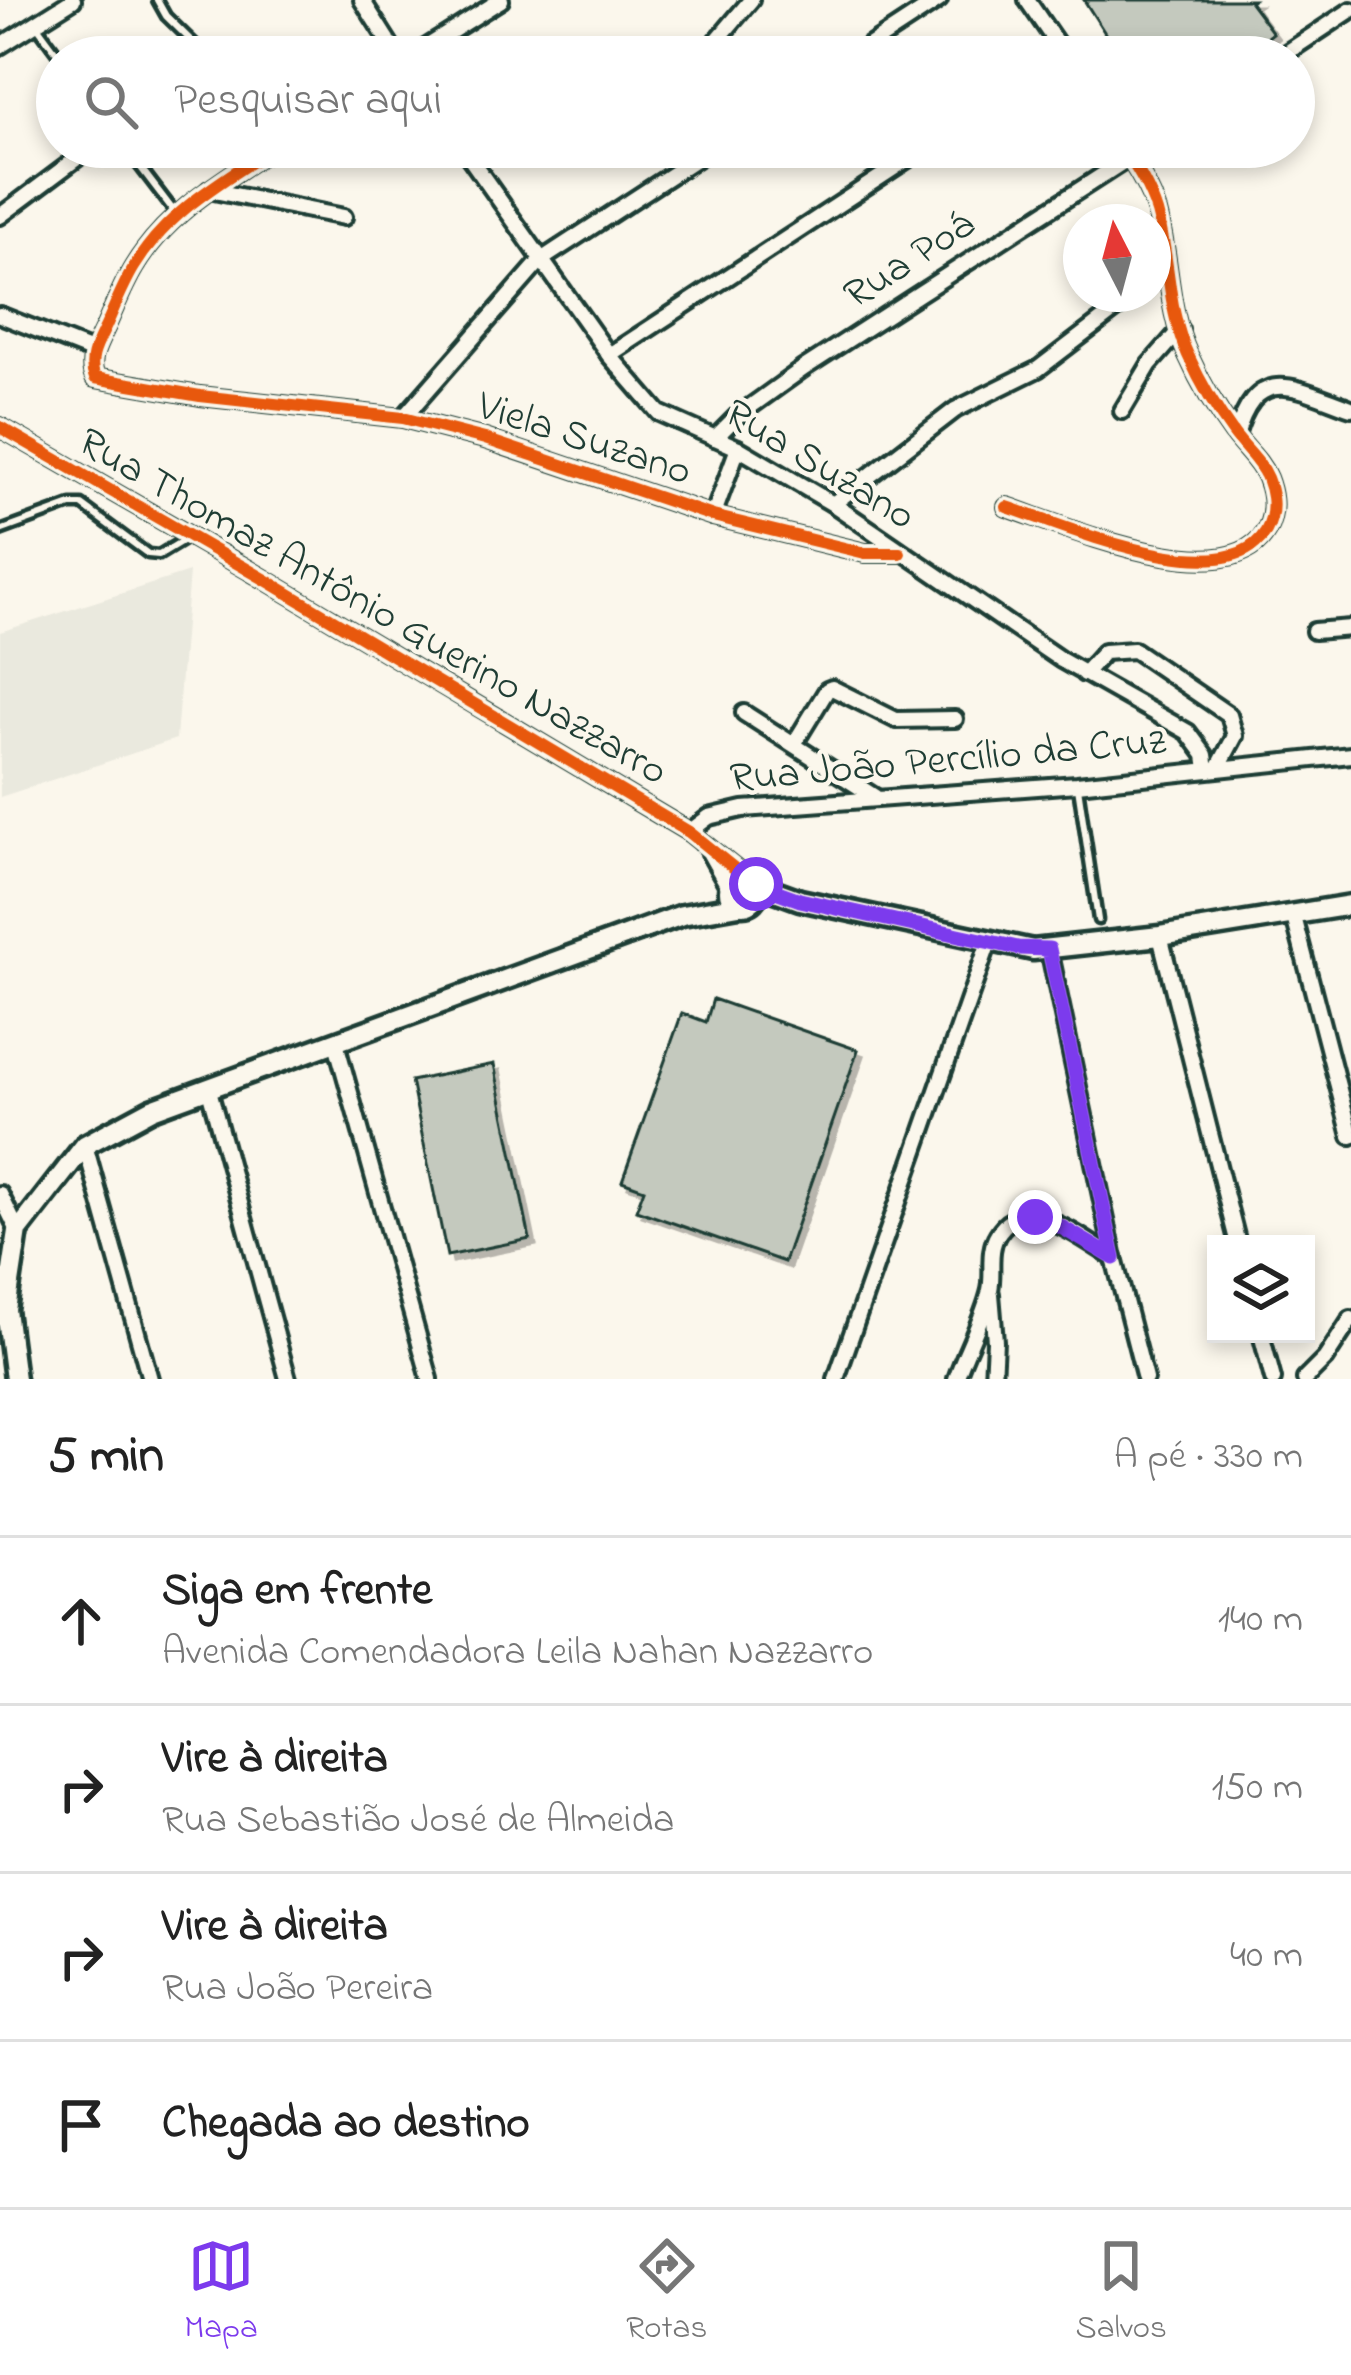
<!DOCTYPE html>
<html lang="pt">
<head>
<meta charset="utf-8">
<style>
	:root { --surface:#fff; --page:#f2f2f2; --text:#222; --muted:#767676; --line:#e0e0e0; --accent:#7c3aed }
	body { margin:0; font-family:"Indie Flower",sans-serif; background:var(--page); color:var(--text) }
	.controls { position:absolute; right:36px; bottom:36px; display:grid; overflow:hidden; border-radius:0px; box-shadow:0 6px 18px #0003 }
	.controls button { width:108px; height:108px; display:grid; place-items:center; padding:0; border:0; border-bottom:3px solid var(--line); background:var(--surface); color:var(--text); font:60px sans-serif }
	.compass { position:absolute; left:1063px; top:204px; width:108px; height:108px; border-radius:50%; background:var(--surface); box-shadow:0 6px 18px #0003; rotate:354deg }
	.stop { position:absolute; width:36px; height:36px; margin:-27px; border:9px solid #7c3aed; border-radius:50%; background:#fff }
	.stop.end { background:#7c3aed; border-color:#fff; box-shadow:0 3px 12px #0008 }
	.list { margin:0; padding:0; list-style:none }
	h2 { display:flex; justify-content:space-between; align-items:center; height:156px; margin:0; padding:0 48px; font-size:51px }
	h2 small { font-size:39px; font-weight:400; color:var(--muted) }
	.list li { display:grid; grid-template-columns:78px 1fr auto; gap:36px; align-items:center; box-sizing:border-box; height:168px; padding:0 48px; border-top:3px solid var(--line) }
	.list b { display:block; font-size:45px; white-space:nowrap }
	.list p { margin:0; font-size:39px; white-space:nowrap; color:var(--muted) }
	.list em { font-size:39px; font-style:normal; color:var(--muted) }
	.icon { flex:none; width:66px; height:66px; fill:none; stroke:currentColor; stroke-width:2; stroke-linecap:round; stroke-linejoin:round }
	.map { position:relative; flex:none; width:1351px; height:1379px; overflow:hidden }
	.search { position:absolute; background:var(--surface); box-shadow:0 6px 18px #0003; left:36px; right:36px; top:36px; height:132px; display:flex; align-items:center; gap:30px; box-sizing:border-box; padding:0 42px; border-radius:66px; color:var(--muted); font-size:45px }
	.sheet { height:828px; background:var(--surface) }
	nav { display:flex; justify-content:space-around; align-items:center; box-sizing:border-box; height:168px; border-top:3px solid var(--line); background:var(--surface); font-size:33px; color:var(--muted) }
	nav a { display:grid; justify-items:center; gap:6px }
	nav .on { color:var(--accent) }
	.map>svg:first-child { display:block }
	.built { fill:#eae9de }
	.building { fill:#c4c9be; stroke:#1f3d34; stroke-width:3; filter:url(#shadow) }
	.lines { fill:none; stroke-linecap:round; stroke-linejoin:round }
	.lane-casing { stroke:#1f3d34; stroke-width:15 }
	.street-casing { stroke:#1f3d34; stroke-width:22 }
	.secondary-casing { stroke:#1f3d34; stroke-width:27 }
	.lane { stroke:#fbf7ec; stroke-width:6 }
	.street { stroke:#fbf7ec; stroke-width:14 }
	.secondary { stroke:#fbf7ec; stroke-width:18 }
	.cycleway-casing { stroke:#fbf7ec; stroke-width:20 }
	.cycleway { stroke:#e8590c; stroke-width:12 }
	.route { stroke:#7c3aed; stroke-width:15 }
	.labels { text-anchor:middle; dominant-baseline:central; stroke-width:9; stroke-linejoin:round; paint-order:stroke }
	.street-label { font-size:42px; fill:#1f3d34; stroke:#fbf7ec }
</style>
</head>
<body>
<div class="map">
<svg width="1351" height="1379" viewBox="0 0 1351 1379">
	<defs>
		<filter id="shadow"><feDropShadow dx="6" dy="6" stdDeviation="0" flood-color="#0004"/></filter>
	</defs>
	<rect width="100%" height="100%" fill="#fbf7ec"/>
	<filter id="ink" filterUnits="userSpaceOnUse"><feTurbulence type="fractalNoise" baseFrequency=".00833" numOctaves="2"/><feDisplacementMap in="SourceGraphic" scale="24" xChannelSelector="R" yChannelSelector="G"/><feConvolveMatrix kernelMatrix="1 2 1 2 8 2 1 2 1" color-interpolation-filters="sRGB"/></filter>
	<g filter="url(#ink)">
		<path class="built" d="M189,572L176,739L0,797V632Z"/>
		<g class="building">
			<path d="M1084,0H1253L1250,2L1273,33L1244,57H1120Z"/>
			<path d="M713,999L858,1050L784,1262L636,1210L644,1189L622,1181L682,1013L706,1022Z"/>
			<path d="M494,1064L530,1239L447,1256L411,1081Z"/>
		</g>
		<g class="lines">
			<g class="lane-casing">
				<g id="lane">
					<path d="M157,0L166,16L208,57"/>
					<path d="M37,26L60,57"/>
					<path d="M125,147L176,214"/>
					<path d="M0,531L71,505H82L148,554L159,555L187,538"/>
					<path d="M1078,787L1098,920"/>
				</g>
			</g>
			<g class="street-casing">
				<g id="street">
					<path d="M362,0L398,57"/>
					<path d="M1027,0L1066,57"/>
					<path d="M0,46L73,0"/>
					<path d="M411,57L501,0"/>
					<path d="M703,57L751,0"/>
					<path d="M852,57L939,0"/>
					<path d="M1280,57L1351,10"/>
					<path d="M274,147C222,181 167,212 134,267C123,285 115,306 106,326C98,343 87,360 95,378L200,396L403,418L485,439L713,516L865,553H900"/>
					<path d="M462,147L609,355L659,413L738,448L833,504L1061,660L1188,732L1205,755L1207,769"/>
					<path d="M209,190L344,217"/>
					<path d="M0,216L92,147"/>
					<path d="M0,315L94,352"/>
					<path d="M609,355L926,147"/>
					<path d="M1122,411L1150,364L1180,330"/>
					<path d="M403,418L541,260L714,147"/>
					<path d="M0,427L266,580L689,832L745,877"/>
					<path d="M1236,436C1257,362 1295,388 1351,408"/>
					<path d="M715,438L736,417L804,368L1146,147"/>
					<path d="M833,504L955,410L1038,369L1136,294"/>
					<path d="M1007,507C1062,525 1227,598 1266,531C1275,515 1274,496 1267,478C1260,461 1245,449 1234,434C1217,411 1200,382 1188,355C1167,310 1170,259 1157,212C1150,189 1136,167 1123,147"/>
					<path d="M713,516L738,448"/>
					<path d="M1314,631L1351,628"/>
					<path d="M1084,674L1104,652L1134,650L1229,715L1235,736L1218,768"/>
					<path d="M744,713L875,797"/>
					<path d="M794,744L827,690L832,688L896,720L955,719"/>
					<path d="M689,832L709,817L743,809L1077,784L1351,755"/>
					<path d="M710,854L729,888"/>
					<path d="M1293,913L1351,1136"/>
					<path d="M1160,936L1238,1244"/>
					<path d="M1049,949L1114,1258L1145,1379"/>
					<path d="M336,1043L430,1379"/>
					<path d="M209,1090L288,1379"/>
					<path d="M85,1145L150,1379"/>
					<path d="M0,1194L18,1231"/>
					<path d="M991,1294L995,1341L993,1379"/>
					<path d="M1261,1334L1273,1379"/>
					<path d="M836,1379L989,942"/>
					<path d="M956,1379C966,1349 983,1320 990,1290C994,1272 987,1251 998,1234C1024,1190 1085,1241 1114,1258"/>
					<path d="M1305,1379L1325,1359L1351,1319"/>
				</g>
			</g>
			<g class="secondary-casing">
				<g id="secondary">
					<circle cx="743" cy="891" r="14"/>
					<path d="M756,884L800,900L1033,950L1160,936L1351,905"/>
					<path d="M15,1379L6,1310L18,1231L85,1145L152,1109L682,915L739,905"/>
				</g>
			</g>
			<use href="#lane" class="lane"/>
			<use href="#street" class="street"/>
			<use href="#secondary" class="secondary"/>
			<g class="cycleway-casing">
				<g id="cycleway">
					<path d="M274,147C222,181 167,212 134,267C123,285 115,306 106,326C98,343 87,360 95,378L200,396L403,418L485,439L713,516L865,553H900"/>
					<path d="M0,427L266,580L689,832L745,877"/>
					<path d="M1007,507C1062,525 1227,598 1266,531C1275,515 1274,496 1267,478C1260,461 1245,449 1234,434C1217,411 1200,382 1188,355C1167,310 1170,259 1157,212C1150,189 1136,167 1123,147"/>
				</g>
			</g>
			<use href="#cycleway" class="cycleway"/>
		</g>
	</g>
	<g class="lines" filter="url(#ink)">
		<path class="route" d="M756,884L800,900L1018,948L1049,949L1114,1258L1051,1221L1035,1217"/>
	</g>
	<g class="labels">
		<g class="street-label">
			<text transform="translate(910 261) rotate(-33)">Rua Poá</text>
			<text transform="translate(584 440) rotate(18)">Viela Suzano</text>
			<text transform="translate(819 466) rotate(31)">Rua Suzano</text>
			<text transform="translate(372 608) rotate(30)">Rua Thomaz Antônio Guerino Nazzarro</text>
			<text transform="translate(948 761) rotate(-5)">Rua João Percílio da Cruz</text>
		</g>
	</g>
</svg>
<div class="controls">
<button><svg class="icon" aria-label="layers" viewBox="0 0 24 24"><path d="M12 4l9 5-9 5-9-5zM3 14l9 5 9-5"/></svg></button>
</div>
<svg class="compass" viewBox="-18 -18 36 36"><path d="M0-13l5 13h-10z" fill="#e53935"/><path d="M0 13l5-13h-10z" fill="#767676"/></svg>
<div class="stop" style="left:756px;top:884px"></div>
<div class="stop end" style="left:1035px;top:1217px"></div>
<div class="search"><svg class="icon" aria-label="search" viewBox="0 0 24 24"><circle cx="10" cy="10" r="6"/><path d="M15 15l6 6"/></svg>Pesquisar aqui</div>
</div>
<section class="sheet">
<h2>5 min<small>A pé · 330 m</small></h2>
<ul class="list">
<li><svg class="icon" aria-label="ahead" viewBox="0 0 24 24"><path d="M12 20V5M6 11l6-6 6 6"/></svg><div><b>Siga em frente</b><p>Avenida Comendadora Leila Nahan Nazzarro</p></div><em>140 m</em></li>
<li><svg class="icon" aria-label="right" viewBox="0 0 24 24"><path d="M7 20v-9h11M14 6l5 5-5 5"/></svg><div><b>Vire à direita</b><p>Rua Sebastião José de Almeida</p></div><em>150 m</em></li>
<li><svg class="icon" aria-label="right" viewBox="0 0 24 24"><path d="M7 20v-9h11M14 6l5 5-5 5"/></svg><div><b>Vire à direita</b><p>Rua João Pereira</p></div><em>40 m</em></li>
<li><svg class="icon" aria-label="arrive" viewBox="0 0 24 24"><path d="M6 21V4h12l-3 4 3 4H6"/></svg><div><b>Chegada ao destino</b></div></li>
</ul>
</section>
<nav>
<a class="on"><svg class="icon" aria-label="map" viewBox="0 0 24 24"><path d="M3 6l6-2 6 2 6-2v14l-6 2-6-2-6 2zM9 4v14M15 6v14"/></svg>Mapa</a>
<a><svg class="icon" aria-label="directions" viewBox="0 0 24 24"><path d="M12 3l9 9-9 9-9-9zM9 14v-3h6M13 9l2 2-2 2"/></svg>Rotas</a>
<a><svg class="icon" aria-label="saved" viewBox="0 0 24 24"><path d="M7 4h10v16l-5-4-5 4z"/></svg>Salvos</a>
</nav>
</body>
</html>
